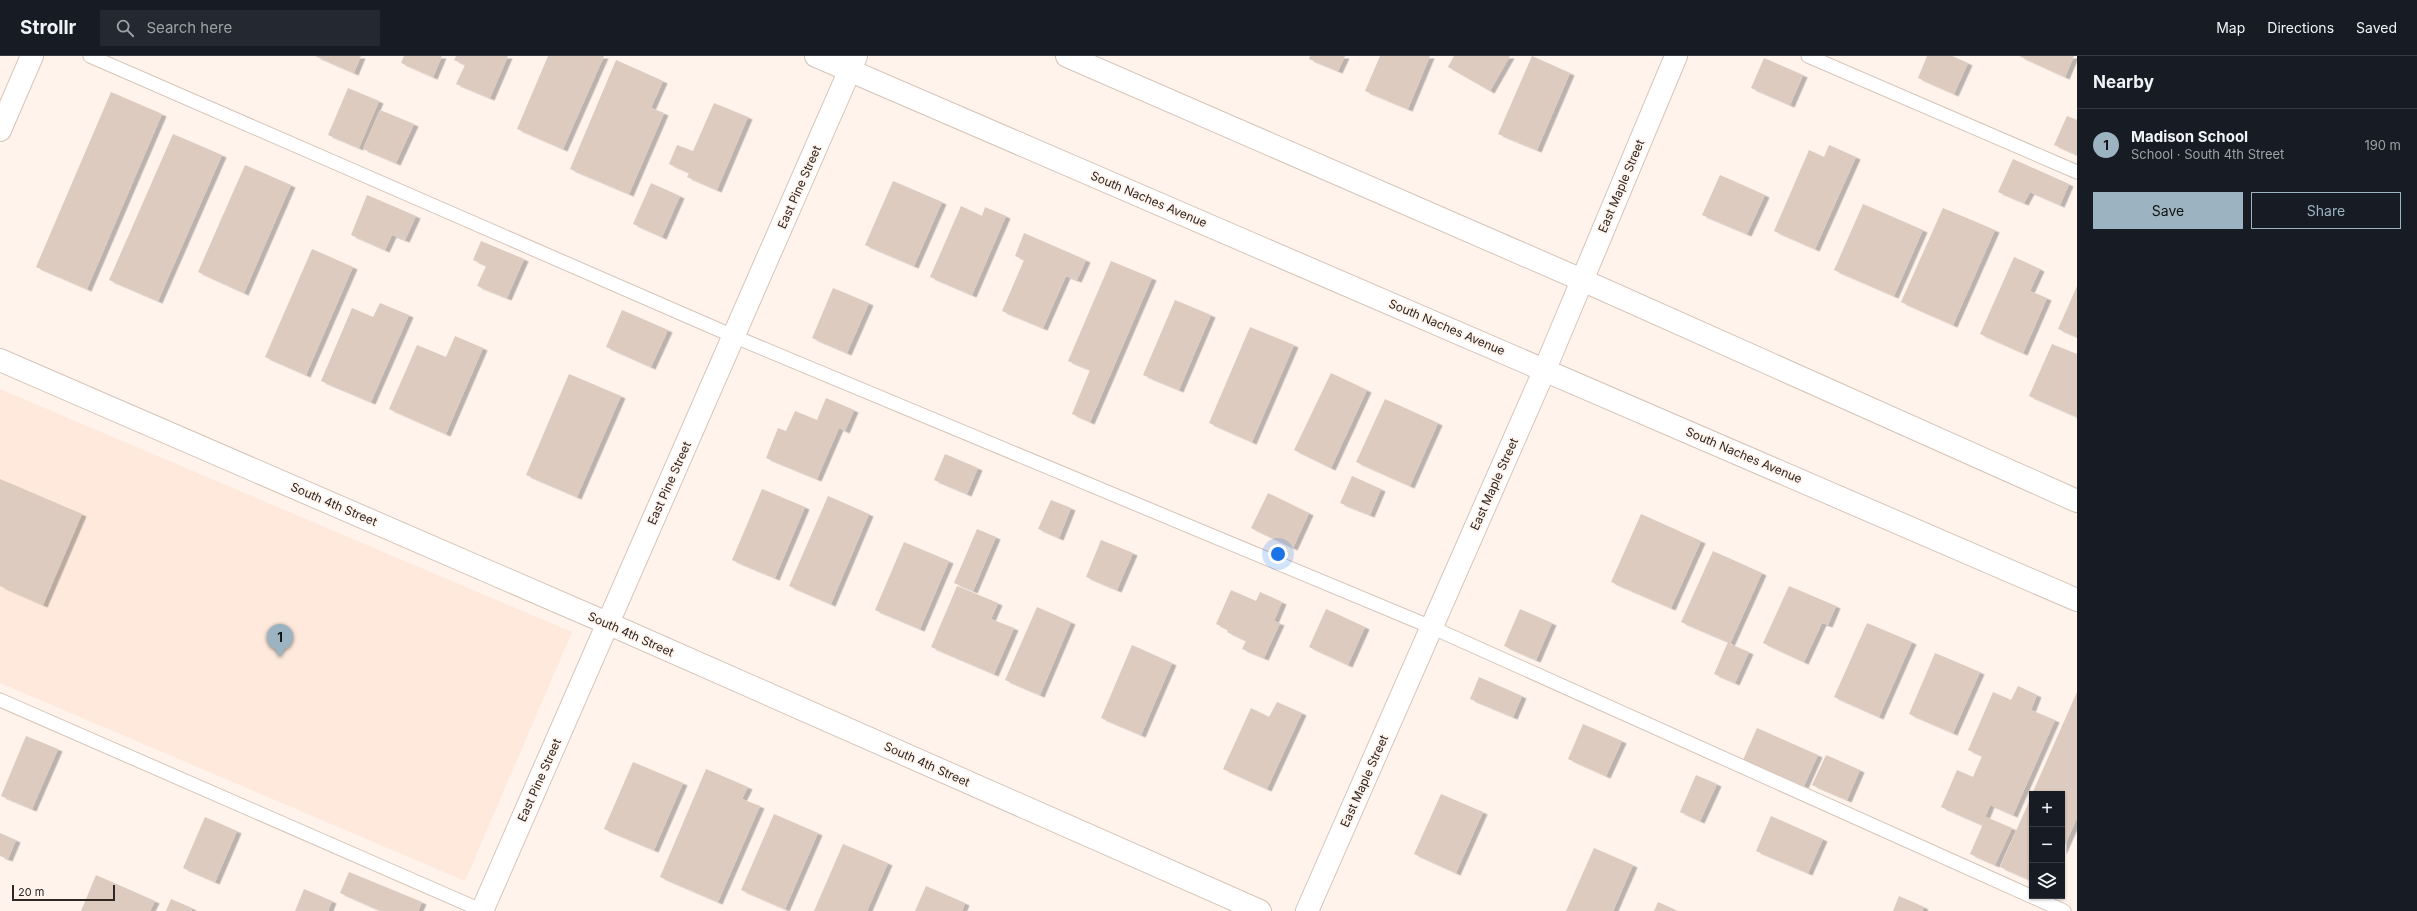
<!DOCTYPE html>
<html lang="en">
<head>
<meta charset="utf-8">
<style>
	:root { --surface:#171b24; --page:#242831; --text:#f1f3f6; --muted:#9ea1a6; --line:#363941; --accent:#9cb4c2 }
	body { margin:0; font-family:Inter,sans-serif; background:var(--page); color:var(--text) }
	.controls { position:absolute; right:12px; bottom:12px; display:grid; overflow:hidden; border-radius:0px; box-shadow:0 1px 3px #0004 }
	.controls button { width:36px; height:36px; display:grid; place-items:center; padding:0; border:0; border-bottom:1px solid var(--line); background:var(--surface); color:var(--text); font:20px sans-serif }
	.scale { position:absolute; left:12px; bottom:10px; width:103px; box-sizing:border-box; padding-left:4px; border:2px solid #2e2723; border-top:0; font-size:11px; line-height:14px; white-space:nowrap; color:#2e2723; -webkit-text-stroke:3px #fff3ec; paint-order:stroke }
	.you { position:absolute; left:1278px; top:498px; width:14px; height:14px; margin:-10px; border:3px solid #fff; border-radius:50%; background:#1a73e8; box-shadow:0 0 0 6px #1a73e833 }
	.badge { display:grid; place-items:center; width:26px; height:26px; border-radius:50%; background:var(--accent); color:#111; font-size:13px; font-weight:700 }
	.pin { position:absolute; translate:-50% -33px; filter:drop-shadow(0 1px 2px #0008) }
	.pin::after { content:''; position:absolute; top:21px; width:14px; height:12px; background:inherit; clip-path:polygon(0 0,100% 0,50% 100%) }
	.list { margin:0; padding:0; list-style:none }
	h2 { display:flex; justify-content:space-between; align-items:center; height:52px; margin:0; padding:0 16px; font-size:17px }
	h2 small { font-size:13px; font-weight:400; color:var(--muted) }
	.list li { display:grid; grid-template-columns:26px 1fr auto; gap:12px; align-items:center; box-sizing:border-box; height:72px; padding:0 16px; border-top:1px solid var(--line) }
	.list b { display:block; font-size:15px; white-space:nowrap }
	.list p { margin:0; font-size:13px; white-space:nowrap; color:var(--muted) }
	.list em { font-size:13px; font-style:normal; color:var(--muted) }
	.actions { display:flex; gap:8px; padding:12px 16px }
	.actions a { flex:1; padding:9px 0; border:1px solid var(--accent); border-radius:0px; text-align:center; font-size:14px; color:var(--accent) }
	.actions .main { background:var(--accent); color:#111 }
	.icon { flex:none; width:22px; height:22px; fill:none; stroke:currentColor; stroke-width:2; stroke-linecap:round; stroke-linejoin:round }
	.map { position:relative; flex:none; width:2077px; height:855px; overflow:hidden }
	header { display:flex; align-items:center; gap:24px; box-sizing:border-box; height:56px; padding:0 20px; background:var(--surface); border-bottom:1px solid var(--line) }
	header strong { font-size:19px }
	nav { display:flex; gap:22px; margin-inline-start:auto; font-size:14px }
	.search { width:280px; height:36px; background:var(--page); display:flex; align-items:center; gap:10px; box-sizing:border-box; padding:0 14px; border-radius:0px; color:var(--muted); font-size:15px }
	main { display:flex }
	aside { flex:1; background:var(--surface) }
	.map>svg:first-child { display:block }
	.built { fill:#fee9dc }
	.building { fill:#ddcbbf; filter:url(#shadow) }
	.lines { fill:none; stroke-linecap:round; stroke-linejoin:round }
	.lane-casing { stroke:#d6c4b8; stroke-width:15 }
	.street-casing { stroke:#d6c4b8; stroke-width:24 }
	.lane { stroke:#fff; stroke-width:13 }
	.street { stroke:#fff; stroke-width:22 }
	.labels { text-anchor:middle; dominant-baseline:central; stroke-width:3.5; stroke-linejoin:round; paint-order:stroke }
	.street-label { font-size:12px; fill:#2e2723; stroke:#fff3ec }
</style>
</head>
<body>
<header>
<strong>Strollr</strong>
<div class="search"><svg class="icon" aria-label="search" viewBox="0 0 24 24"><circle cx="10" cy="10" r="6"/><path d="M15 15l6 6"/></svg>Search here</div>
<nav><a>Map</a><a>Directions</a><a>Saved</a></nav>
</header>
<main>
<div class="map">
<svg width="2077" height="855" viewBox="0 0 2077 855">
	<defs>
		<filter id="shadow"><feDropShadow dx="4.5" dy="2.5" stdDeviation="0" flood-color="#0004"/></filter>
	</defs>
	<rect width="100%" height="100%" fill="#fff3ec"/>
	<path class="built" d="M0,333L572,576L465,825L0,627Z"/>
	<g class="building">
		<path d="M315,0H361L354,17Z"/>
		<path d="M404,0H442L433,21L401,7Z"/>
		<path d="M456,0H508L490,42L456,28L465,9L454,4Z"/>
		<path d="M548,0H604L563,93L517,73Z"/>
		<path d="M1310,0H1345L1338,15L1309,3Z"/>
		<path d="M1380,0H1430L1408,53L1365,35Z"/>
		<path d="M1454,0H1510L1490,35L1448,11Z"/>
		<path d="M1532,0L1570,17L1537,94L1498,78Z"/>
		<path d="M1927,0H1952L1968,7L1954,38L1918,22Z"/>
		<path d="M2019,0H2074L2065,21Z"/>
		<path d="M1764,2L1803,19L1790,49L1751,32Z"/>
		<path d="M616,4L663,25L651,52L664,57L629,138L570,113Z"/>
		<path d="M348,32L379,45L359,92L328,79Z"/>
		<path d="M111,36L162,58L87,233L36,211Z"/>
		<path d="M714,47L748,61L717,134L687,121L689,117L669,108L677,89L693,95Z"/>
		<path d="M380,54L414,68L396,107L363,93Z"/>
		<path d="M2067,60L2077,64V99L2054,89Z"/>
		<path d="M173,78L222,99L158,245L109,224Z"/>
		<path d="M1829,89L1856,101L1815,193L1774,175L1809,94L1824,101Z"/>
		<path d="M2013,103L2069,128L2060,149L2030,136L2024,147L1998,136Z"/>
		<path d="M245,109L291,129L244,237L198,216Z"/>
		<path d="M1720,119L1765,139L1747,178L1702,159Z"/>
		<path d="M893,125L942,146L914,210L865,189Z"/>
		<path d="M651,127L680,140L662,181L633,168Z"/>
		<path d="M367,139L416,160L405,184L392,179L385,194L351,179Z"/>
		<path d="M1863,148L1923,174L1894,240L1834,214Z"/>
		<path d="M961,150L982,160L985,151L1006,160L972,239L930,221Z"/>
		<path d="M1943,152L1995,174L1953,269L1901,246Z"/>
		<path d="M1024,177L1086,204L1077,224L1066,220L1043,272L1002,255L1024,204L1015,200Z"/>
		<path d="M481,185L524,203L507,242L477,230L486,210L473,204Z"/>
		<path d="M312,193L353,211L306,319L265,301Z"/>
		<path d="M2014,201L2040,213L2030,235L2047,242L2023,297L1980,278Z"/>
		<path d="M1111,205L1152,222L1090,366L1072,358L1090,314L1068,305Z"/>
		<path d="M2077,230V281L2058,273Z"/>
		<path d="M833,232L869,247L847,297L812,282Z"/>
		<path d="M1175,244L1211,259L1179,334L1143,319Z"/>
		<path d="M380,247L409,259L371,346L321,325L352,252L373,261Z"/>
		<path d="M622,254L668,274L651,311L606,291Z"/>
		<path d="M1250,271L1294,289L1252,386L1209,367Z"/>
		<path d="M455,280L483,292L446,378L389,353L417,289L446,301Z"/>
		<path d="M2052,288L2077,298V361L2029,340Z"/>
		<path d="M1331,317L1367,334L1331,412L1294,394Z"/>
		<path d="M569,318L621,340L577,441L526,419Z"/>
		<path d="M826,342L854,354L845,375L839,372L817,423L766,402L778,372L786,375L795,355L817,364Z"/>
		<path d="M1385,343L1438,367L1410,430L1356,406Z"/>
		<path d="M945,398L978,412L967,438L934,424Z"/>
		<path d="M1352,420L1381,433L1370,459L1340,447Z"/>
		<path d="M0,423L82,458L43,549L0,530Z"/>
		<path d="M762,433L805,451L775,522L732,504Z"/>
		<path d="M1268,437L1309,457L1293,492L1251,472Z"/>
		<path d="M828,440L869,458L831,548L789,530Z"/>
		<path d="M1051,444L1071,452L1059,482L1038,473Z"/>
		<path d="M1641,458L1701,485L1671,552L1611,526Z"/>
		<path d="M977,473L996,481L973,535L954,527Z"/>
		<path d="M1101,484L1133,497L1117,534L1086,521Z"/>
		<path d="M904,486L949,505L920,573L875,554Z"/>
		<path d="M1713,495L1762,517L1730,588L1749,596L1735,627L1714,618L1728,586L1681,566Z"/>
		<path d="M957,530L998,547L991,563L1014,572L994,618L931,591Z"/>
		<path d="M1789,530L1836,550L1828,569L1822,567L1804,606L1763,587Z"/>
		<path d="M1231,534L1256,545L1260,536L1282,546L1274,565L1280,567L1264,602L1242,593L1246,585L1227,576L1228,574L1216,568Z"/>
		<path d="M1037,551L1071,566L1040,639L1005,624Z"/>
		<path d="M1326,553L1365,571L1348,609L1309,591Z"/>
		<path d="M1520,553L1552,567L1536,604L1504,590Z"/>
		<path d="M1867,567L1912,586L1879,661L1834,641Z"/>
		<path d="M1132,589L1172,607L1141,679L1101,662Z"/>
		<path d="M1935,597L1980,616L1953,677L1909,658Z"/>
		<path d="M1479,621L1522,640L1513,661L1470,643Z"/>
		<path d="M2018,630L2037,639L2031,654L2055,664L2013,759L1990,749L1982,769L1941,751L1957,714L1973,721L1982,700L1968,694L1993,636L2011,644Z"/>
		<path d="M2077,636V762L2062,796V738H2032Z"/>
		<path d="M1277,646L1302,657L1267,733L1223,713L1251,652L1269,661Z"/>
		<path d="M1583,668L1622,685L1606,720L1568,703Z"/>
		<path d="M1757,672L1818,699L1804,730L1743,704Z"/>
		<path d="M26,680L58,693L32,753L1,740Z"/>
		<path d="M1826,699L1860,714L1847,744L1812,729Z"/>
		<path d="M633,706L683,727L654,794L604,773Z"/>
		<path d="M706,713L748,731L742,743L760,750L718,846L660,821Z"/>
		<path d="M1696,719L1717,728L1700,765L1680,756Z"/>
		<path d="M1441,738L1483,756L1456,817L1414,798Z"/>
		<path d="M2032,739V825L2000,811Z"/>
		<path d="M774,758L818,777L785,853L741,834Z"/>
		<path d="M1771,760L1823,783L1808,817L1756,795Z"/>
		<path d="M205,761L237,775L215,826L183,812Z"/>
		<path d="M1986,761L2012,772L1995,809L1970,798Z"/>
		<path d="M0,777L16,784L8,803L0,800Z"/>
		<path d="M843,788L888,807L867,855H814Z"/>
		<path d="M1594,792L1633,809L1613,855H1566Z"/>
		<path d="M349,816L422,846L418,855H381L340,837Z"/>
		<path d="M96,819L155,845L150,855H81Z"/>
		<path d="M926,830L965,847L962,855H915Z"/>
		<path d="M304,833L332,845L328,855H295Z"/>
		<path d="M1899,840L1924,851L1922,855H1893Z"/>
		<path d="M171,843L192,852L191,855H166Z"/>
		<path d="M1658,846L1678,855H1654Z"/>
	</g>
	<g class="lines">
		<g class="lane-casing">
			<g id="lane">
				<path d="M90,0L733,280L1431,571L2064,855"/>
				<path d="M1808,0L2077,116"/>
				<path d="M0,644L483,855"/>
			</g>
		</g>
		<g class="street-casing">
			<g id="street">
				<path d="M816,0L2077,544"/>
				<path d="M1067,0L1582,224L2077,445"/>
				<path d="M0,74L32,0"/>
				<path d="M0,304L607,567L1260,855"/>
				<path d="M482,855L856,0"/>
				<path d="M1307,855L1545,313L1676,0"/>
			</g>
		</g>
		<use href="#lane" class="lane"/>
		<use href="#street" class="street"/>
	</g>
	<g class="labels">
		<g class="street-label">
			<text transform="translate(1621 130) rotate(-67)">East Maple Street</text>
			<text transform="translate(799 131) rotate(-66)">East Pine Street</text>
			<text transform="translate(1149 143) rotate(23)">South Naches Avenue</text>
			<text transform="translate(1447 271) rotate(23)">South Naches Avenue</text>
			<text transform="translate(1744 399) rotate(23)">South Naches Avenue</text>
			<text transform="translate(669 427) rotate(-66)">East Pine Street</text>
			<text transform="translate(1494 428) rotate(-66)">East Maple Street</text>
			<text transform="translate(334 448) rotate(23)">South 4th Street</text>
			<text transform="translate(631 578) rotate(24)">South 4th Street</text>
			<text transform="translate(927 708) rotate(24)">South 4th Street</text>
			<text transform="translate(539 724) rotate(-66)">East Pine Street</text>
			<text transform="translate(1364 725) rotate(-66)">East Maple Street</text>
		</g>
	</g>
</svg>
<div class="controls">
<button>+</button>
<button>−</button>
<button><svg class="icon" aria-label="layers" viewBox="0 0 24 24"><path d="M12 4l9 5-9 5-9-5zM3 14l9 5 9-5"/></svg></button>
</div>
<div class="scale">20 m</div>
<div class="you"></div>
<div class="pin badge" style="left:280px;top:601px">1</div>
</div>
<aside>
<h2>Nearby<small></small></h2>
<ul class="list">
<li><span class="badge">1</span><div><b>Madison School</b><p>School · South 4th Street</p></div><em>190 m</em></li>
</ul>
<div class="actions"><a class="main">Save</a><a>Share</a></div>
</aside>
</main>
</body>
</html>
